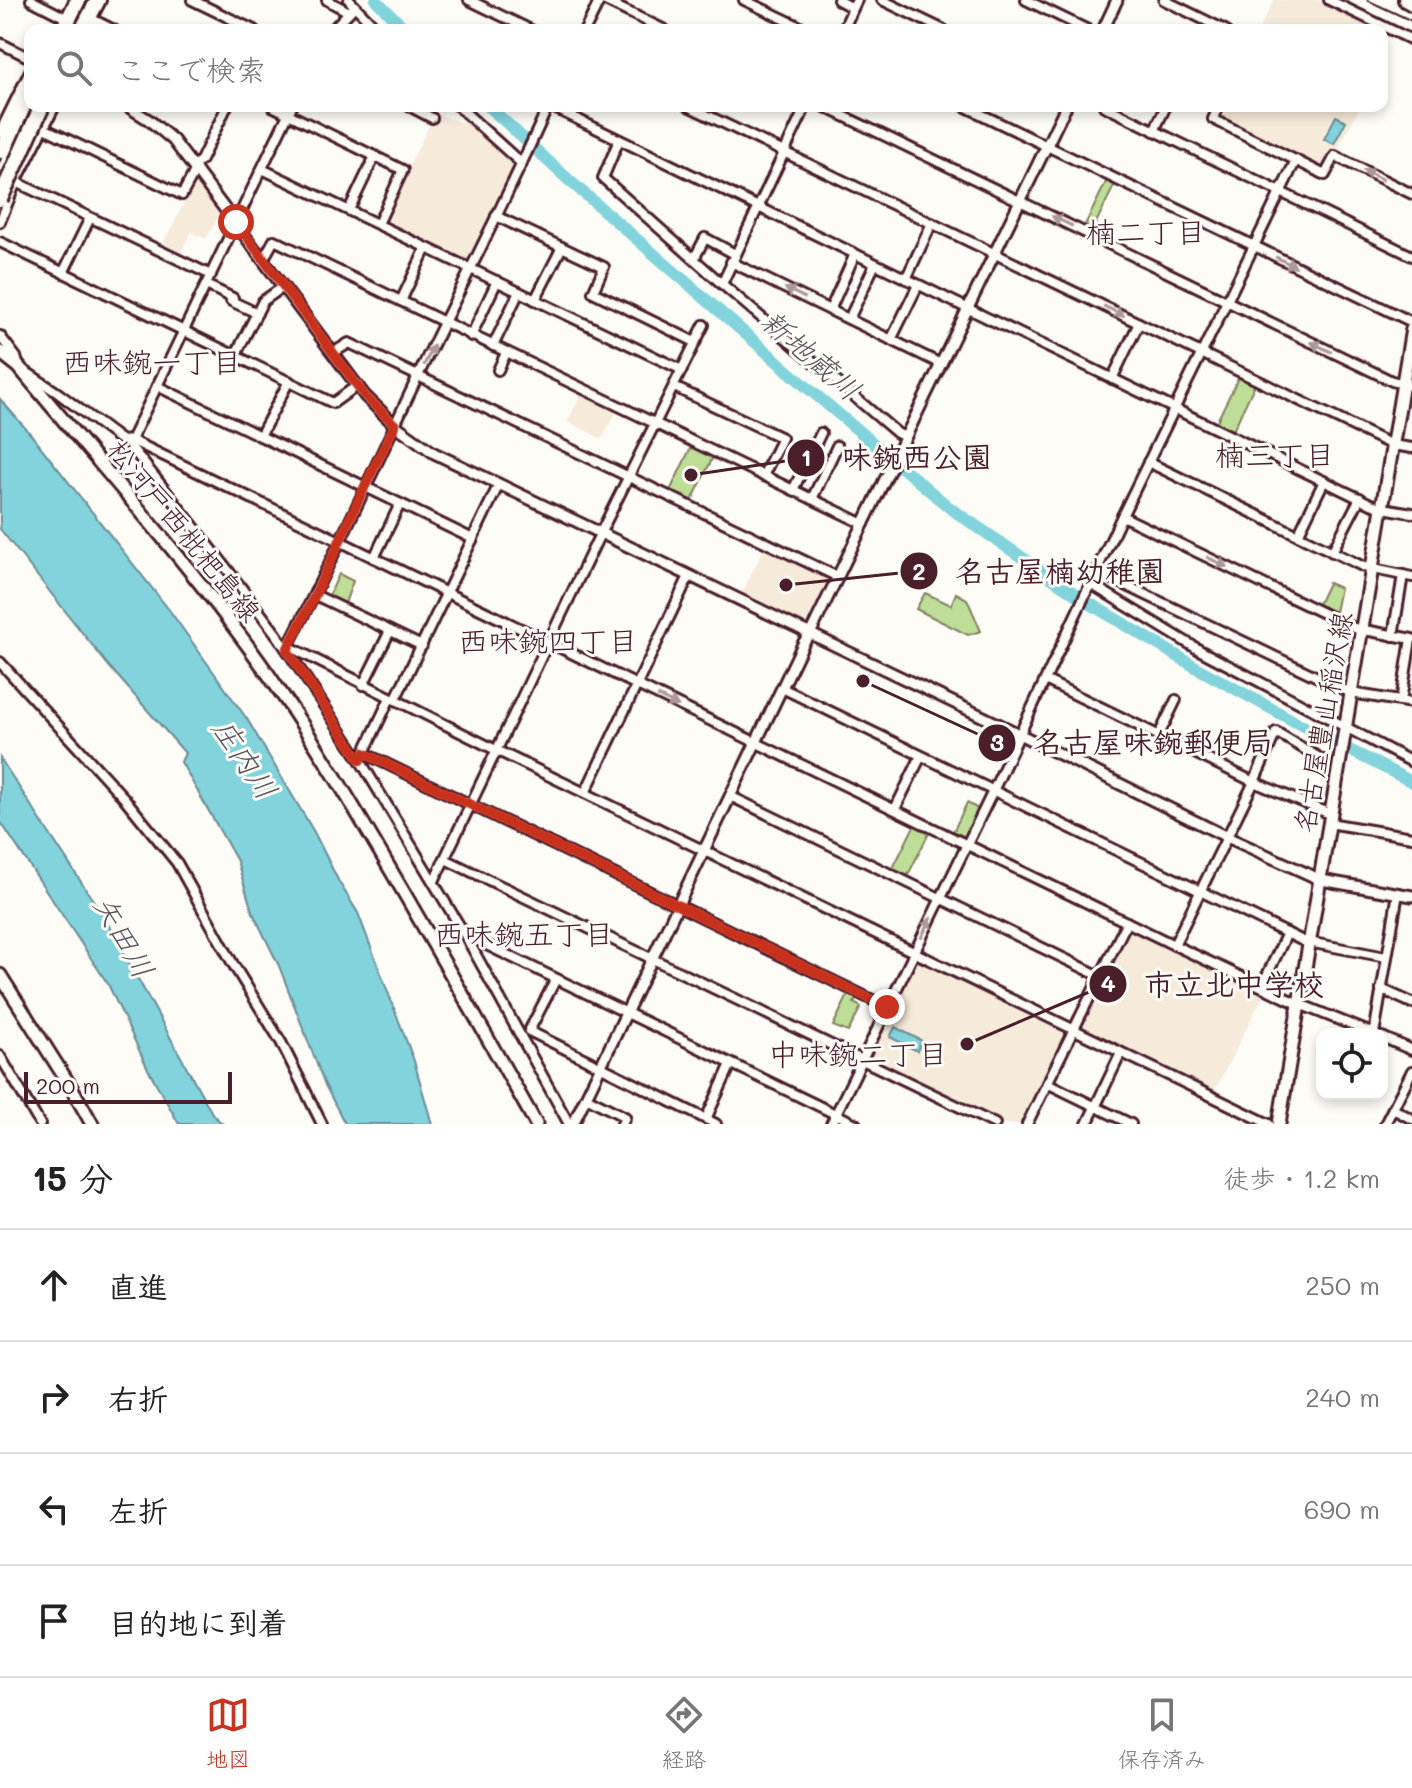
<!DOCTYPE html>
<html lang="ja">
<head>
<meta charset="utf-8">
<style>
	:root { --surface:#fff; --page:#f6f6f6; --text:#222; --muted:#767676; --line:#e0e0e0; --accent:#c8321e }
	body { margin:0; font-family:Mali,"Klee One",sans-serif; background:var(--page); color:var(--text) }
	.controls { position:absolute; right:24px; bottom:24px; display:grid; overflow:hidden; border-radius:16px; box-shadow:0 4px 12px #0003 }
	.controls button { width:72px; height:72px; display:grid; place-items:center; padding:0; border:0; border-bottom:2px solid var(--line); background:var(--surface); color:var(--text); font:40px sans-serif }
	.scale { position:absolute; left:24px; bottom:20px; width:208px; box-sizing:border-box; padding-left:8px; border:4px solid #4a1f2b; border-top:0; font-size:22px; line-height:28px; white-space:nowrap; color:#4a1f2b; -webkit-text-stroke:6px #fdfcf7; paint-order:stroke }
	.stop { position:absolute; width:24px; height:24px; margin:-18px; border:6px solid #c8321e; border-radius:50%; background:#fff }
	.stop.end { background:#c8321e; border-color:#fff; box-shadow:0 2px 8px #0008 }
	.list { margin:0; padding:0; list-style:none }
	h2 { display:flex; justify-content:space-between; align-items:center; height:104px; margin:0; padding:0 32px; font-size:34px }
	h2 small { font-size:26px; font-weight:400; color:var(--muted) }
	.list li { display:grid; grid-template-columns:52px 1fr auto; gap:24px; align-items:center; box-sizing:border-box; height:112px; padding:0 32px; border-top:2px solid var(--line) }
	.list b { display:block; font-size:30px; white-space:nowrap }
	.list em { font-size:26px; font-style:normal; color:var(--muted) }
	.icon { flex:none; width:44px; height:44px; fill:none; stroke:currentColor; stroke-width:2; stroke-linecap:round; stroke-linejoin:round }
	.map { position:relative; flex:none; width:1412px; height:1124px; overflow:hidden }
	.search { position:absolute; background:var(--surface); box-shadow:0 4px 12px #0003; left:24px; right:24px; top:24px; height:88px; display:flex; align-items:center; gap:20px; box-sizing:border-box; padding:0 28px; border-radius:16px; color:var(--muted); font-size:30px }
	.sheet { height:552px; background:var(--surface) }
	nav { display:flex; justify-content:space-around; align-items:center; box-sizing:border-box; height:112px; border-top:2px solid var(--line); background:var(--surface); font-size:22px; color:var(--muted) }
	nav a { display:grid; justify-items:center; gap:4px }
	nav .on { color:var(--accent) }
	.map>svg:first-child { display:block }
	.built { fill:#f6eada }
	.green { fill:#bede97; stroke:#847e61; stroke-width:2 }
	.water { fill:#82d3db; stroke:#6c8b95; stroke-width:2 }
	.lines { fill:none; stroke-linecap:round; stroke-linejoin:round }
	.river { stroke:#82d3db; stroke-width:12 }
	.minor-casing { stroke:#4a1f2b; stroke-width:14 }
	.tertiary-casing { stroke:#4a1f2b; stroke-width:15 }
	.secondary-casing { stroke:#4a1f2b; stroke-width:17 }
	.trunk-casing { stroke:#4a1f2b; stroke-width:18 }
	.motorway-casing { stroke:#4a1f2b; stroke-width:20 }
	.minor { stroke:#fdfcf7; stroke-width:8 }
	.tertiary { stroke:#fdfcf7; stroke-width:9 }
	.secondary { stroke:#fdfcf7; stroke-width:11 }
	.trunk { stroke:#fdfcf7; stroke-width:12 }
	.motorway { stroke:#fdfcf7; stroke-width:14 }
	.rail { stroke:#4a1f2b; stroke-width:2 }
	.motorway-bridge-casing { stroke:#4a1f2b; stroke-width:20; stroke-linecap:butt }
	.motorway-bridge { stroke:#fdfcf7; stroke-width:14 }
	.oneway { fill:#ac999b }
	.route { stroke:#c8321e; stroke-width:10 }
	.labels { text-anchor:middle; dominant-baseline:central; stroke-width:6; stroke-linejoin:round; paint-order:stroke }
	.street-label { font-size:28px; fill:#4a1f2b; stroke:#fdfcf7 }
	.neighbourhood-label { font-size:30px; fill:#4a1f2b; stroke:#fdfcf7 }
	.water-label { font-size:30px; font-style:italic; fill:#5b5560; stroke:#fdfcf7 }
	.leader { fill:none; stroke:#4a1f2b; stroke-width:3 }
	.callout-dot { fill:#4a1f2b; stroke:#fdfcf7; stroke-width:3 }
	.mark-label { font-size:24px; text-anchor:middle; font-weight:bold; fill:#fff }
	.callout-label { font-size:30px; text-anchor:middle; font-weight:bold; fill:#4a1f2b; stroke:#fdfcf7; stroke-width:6; stroke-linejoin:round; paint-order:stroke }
</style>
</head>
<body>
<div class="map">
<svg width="1412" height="1124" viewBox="0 0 1412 1124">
	<rect width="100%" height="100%" fill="#fdfcf7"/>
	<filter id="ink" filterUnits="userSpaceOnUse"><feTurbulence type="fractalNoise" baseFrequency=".0125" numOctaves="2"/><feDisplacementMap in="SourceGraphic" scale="16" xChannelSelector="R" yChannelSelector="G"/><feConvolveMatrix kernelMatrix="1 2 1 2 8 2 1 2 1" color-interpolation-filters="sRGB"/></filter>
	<g filter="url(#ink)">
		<g class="built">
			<path d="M1274,0H1318L1379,30H1259Z"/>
			<path d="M1223,106H1360L1336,153L1333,152L1324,166L1321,167L1220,119L1218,115Z"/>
			<path d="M435,114L472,126L507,158L514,172L472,261L468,263L384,223L383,219Z"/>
			<path d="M195,182L220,214L206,239L191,232L178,258L160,249Z"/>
			<path d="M582,392L617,410L602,439L568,422Z"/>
			<path d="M765,547L829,578L808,620L801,622L742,593Z"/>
			<path d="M1129,926L1265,992L1214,1092L1080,1028L1079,1025Z"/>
			<path d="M916,959L1066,1031L1022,1124H1004L869,1059L868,1056Z"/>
		</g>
		<g class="green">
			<path d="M1108,178L1116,182L1092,231L1084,227Z"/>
			<path d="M1239,376L1255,384L1232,433L1215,425Z"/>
			<path d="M691,447L713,457L691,503L669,493Z"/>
			<path d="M339,574L353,581L344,606L328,598Z"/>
			<path d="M1328,583L1340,588L1334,617L1316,608Z"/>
			<path d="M925,593L951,605L956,593L967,599L981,631L968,635L916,609Z"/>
			<path d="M967,803L980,810L965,841L952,834Z"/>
			<path d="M915,824L930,831L907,877L892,870Z"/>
			<path d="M850,991L858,995L854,1003L861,1007L848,1032L833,1026Z"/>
		</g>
		<g class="water">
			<path d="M1336,116L1346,121L1334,144L1324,139Z"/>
			<path d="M0,399L33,437L170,611L247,719L314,832L339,882L358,913L414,1061L432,1124H345L325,1085L279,966L252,911L237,861L181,762L185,753L108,665L0,529Z"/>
			<path d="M0,758L104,917L213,1115L223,1124H179L148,1069L108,984L0,821Z"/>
			<path d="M895,1027L922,1041L917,1051L890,1037Z"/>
		</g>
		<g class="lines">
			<g class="river">
				<path d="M376,0L406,30"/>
				<path d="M488,106L571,182L809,389L950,508L1084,600L1199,669L1303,726L1412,782"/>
			</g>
			<g class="minor-casing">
				<g id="minor">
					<path d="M31,0L64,17"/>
					<path d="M192,0L254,30"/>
					<path d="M327,0L349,12"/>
					<path d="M349,0L378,30"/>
					<path d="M469,0L531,30"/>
					<path d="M603,0L665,30"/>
					<path d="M744,0L807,30"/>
					<path d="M838,0L853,8"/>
					<path d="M882,0L944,30"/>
					<path d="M1026,0L1088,30"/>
					<path d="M1164,0L1225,30"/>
					<path d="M1329,0L1412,40"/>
					<path d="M90,18L114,30"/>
					<path d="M332,30L354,7"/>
					<path d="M585,30L600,0"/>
					<path d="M843,30L857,0"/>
					<path d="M0,43L30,58"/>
					<path d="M272,106L403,170L378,224"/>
					<path d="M409,106L432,118"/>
					<path d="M458,106L522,164"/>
					<path d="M548,106C508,197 461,286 418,376C375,466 334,558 288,646L498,751L1269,1124"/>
					<path d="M550,106L1371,504L1383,508L1412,513"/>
					<path d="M688,106L1392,445L1412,448"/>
					<path d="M823,106L1392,381L1412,386"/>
					<path d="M964,106L1412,322"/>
					<path d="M1104,106L1412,256"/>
					<path d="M1219,106L1213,119L1325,175L1335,156L1412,194"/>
					<path d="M44,128L182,195L196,169"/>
					<path d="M1154,131L1166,106"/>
					<path d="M0,132L30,71"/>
					<path d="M619,140L603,178L722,284L897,433L905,437"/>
					<path d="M194,166L201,160L227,106"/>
					<path d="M262,169L682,370"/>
					<path d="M16,182L211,275"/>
					<path d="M349,210L375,156"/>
					<path d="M496,216L604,267L593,292L695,342"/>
					<path d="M0,222L16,182L55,106"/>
					<path d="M0,242L333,403L358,385"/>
					<path d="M694,259L705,238L735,254"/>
					<path d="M263,260L274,240L864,524"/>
					<path d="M731,262L941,364"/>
					<path d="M63,273L90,218"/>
					<path d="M906,279L932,223"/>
					<path d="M722,284L806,106"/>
					<path d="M206,285L233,298L231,301L257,313"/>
					<path d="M535,300L562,247"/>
					<path d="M401,301L426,248"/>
					<path d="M830,310L855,254"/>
					<path d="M849,319L875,264"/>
					<path d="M0,336L16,357L19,367L58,393L122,441L131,440L292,106"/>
					<path d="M471,336L497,281"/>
					<path d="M891,340L918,285"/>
					<path d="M493,346L519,292"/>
					<path d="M333,353L349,343L838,577"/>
					<path d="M235,356L263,301L283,287"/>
					<path d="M498,370L506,353"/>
					<path d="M1112,379L1139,323"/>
					<path d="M157,386L473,539"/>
					<path d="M674,387L782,438L763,476"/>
					<path d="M260,436L289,381"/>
					<path d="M131,440L1174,945L1292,1001L1374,1034"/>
					<path d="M127,442L218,557L277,635L360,760L465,935L569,1124"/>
					<path d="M1148,462L1364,567L1412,577"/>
					<path d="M793,490L821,433"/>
					<path d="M812,499L837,446"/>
					<path d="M1122,516L1354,628L1412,639"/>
					<path d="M1298,535L1324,481"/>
					<path d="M1332,552L1360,498"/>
					<path d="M374,558L400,504"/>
					<path d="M1096,571L1351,693L1412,703"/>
					<path d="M1091,584L1201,651L1412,762"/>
					<path d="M315,595L422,646"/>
					<path d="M1393,636L1403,575"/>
					<path d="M0,662L125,799L177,863L233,964L281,1042L322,1124"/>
					<path d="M1045,680L1254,782L1330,814"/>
					<path d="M363,685L390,631"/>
					<path d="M782,688L1303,941L1386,957"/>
					<path d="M395,700L499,484"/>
					<path d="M1401,701L1411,639"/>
					<path d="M1159,735L1176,700"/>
					<path d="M364,753L887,1007"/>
					<path d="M363,755L390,698"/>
					<path d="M585,793L689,576"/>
					<path d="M730,796L1100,976"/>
					<path d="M895,809L921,756"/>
					<path d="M1329,823L1412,837"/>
					<path d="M445,859L995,1124"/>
					<path d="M434,881L600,534L704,325"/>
					<path d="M466,935L856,1124"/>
					<path d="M1174,945L1254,782L1276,732L1326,762"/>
					<path d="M556,979L529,1031L716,1124"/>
					<path d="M1262,986L1287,933"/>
					<path d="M1381,989L1412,1003"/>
					<path d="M1374,1034L1398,893"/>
					<path d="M1382,1037L1412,1050"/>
					<path d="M0,1056L40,1124"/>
					<path d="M1047,1083L1131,1124"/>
					<path d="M586,1097L625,1117L622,1124"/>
					<path d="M1393,1109L1412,1119"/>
					<path d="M706,1119L731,1064"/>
					<path d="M831,1124L993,791L1122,516L1296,160"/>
					<path d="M1027,1124L1127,922"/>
					<path d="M1087,1124L1121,1053"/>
					<path d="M1385,1124L1412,1071"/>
				</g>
			</g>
			<g class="tertiary-casing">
				<g id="tertiary">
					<path d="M1103,30L1117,0"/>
					<path d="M127,106L149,120L173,140L365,396L395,425L434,453L1019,734L1227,837L1321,880L1412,896"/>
					<path d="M573,1124L804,642L810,634L1066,106"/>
				</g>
			</g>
			<g class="secondary-casing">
				<g id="secondary">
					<path d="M0,352L19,367C106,473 199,573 277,687C324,755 365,826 407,898C450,973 494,1048 536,1124"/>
					<path d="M0,975L74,1092L92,1124"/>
					<path d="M1279,1124L1412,329"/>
				</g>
			</g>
			<g class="trunk-casing">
				<g id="trunk">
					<path d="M1405,0L1412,4"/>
					<path d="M0,152L30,86"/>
				</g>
			</g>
			<g class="motorway-casing">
				<g id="motorway">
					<path d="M63,30L78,0"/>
					<path d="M82,30L98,0"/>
					<path d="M16,124L30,97"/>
					<path d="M0,180L30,115"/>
				</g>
			</g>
			<use href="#minor" class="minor"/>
			<use href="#tertiary" class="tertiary"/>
			<use href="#secondary" class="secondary"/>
			<use href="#trunk" class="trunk"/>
			<use href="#motorway" class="motorway"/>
			<path class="rail" d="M1367,0L1412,21"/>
			<g class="motorway-bridge-casing">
				<path id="motorway-bridge" d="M0,199L42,106"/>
			</g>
			<use href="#motorway-bridge" class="motorway-bridge"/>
		</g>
		<defs><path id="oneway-solid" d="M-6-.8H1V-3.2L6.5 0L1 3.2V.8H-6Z" transform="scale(2)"/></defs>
		<g class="oneway">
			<use href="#oneway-solid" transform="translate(1373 175) rotate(-154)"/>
			<use href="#oneway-solid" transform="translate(1062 221) rotate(-154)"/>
			<use href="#oneway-solid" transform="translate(1286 262) rotate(26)"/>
			<use href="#oneway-solid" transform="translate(795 293) rotate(-154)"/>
			<use href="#oneway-solid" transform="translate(1114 311) rotate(26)"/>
			<use href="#oneway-solid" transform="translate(1321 347) rotate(-154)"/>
			<use href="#oneway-solid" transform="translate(429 355) rotate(-64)"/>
			<use href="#oneway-solid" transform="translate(1217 562) rotate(26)"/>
			<use href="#oneway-solid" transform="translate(668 701) rotate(26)"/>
			<use href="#oneway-solid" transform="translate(926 928) rotate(-64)"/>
		</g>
	</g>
	<g class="lines" filter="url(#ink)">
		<path class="route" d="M236,222L365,396L395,425L365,486L315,595L287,650L360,760L364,753L887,1007"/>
	</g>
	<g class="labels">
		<g class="street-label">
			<text transform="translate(185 530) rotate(51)">松河戸西枇杷島線</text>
			<text transform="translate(1322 722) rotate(-80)">名古屋豊山稲沢線</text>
		</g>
		<g class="neighbourhood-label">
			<text x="1146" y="231">楠二丁目</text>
			<text x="152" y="361">西味鋺一丁目</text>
			<text x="1275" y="454">楠三丁目</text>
			<text x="548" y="640">西味鋺四丁目</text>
			<text x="524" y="933">西味鋺五丁目</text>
			<text x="858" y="1053">中味鋺二丁目</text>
		</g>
		<g class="water-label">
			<text transform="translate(812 354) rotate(41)">新地蔵川</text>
			<text transform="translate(246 758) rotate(56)">庄内川</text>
			<text transform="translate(125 936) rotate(60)">矢田川</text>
		</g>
	</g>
	<path class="leader" d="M691 475L806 458M786 585L919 571M863 681L997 743M967 1044L1108 984"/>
	<g class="callout-dot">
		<circle cx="691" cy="475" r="8"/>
		<circle cx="786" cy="585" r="8"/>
		<circle cx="863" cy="681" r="8"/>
		<circle cx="967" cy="1044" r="8"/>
		<circle cx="806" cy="458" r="20"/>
		<circle cx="919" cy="571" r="20"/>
		<circle cx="997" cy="743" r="20"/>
		<circle cx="1108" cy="984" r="20"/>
	</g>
	<g class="mark-label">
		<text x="806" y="466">1</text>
		<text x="919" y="580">2</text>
		<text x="997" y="751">3</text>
		<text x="1108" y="992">4</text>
	</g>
	<g class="callout-label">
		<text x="917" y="468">味鋺西公園</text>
		<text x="1060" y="582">名古屋楠幼稚園</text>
		<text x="1153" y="753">名古屋味鋺郵便局</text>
		<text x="1234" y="995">市立北中学校</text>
	</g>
</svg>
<div class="controls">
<button><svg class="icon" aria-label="locate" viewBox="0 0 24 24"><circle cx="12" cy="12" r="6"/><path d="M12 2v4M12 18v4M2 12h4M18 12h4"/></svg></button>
</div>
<div class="scale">200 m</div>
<div class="stop" style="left:236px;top:222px"></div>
<div class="stop end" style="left:887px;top:1007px"></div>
<div class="search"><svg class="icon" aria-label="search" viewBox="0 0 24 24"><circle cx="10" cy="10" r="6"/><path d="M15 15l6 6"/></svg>ここで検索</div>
</div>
<section class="sheet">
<h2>15 分<small>徒歩 · 1.2 km</small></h2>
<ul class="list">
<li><svg class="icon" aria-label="ahead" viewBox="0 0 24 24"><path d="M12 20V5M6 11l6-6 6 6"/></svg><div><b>直進</b></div><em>250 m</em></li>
<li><svg class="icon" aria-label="right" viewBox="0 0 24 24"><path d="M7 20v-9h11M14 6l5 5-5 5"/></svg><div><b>右折</b></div><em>240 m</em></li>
<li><svg class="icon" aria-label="left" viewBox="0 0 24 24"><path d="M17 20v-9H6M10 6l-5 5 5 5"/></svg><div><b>左折</b></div><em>690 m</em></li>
<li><svg class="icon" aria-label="arrive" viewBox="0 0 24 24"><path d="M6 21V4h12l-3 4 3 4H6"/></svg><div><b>目的地に到着</b></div></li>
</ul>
</section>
<nav>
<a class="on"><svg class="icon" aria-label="map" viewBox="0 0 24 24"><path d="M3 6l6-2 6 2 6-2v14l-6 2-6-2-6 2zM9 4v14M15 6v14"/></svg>地図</a>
<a><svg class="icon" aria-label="directions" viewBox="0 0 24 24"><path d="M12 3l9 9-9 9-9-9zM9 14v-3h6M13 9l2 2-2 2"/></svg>経路</a>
<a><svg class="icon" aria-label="saved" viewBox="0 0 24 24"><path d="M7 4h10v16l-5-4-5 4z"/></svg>保存済み</a>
</nav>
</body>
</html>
